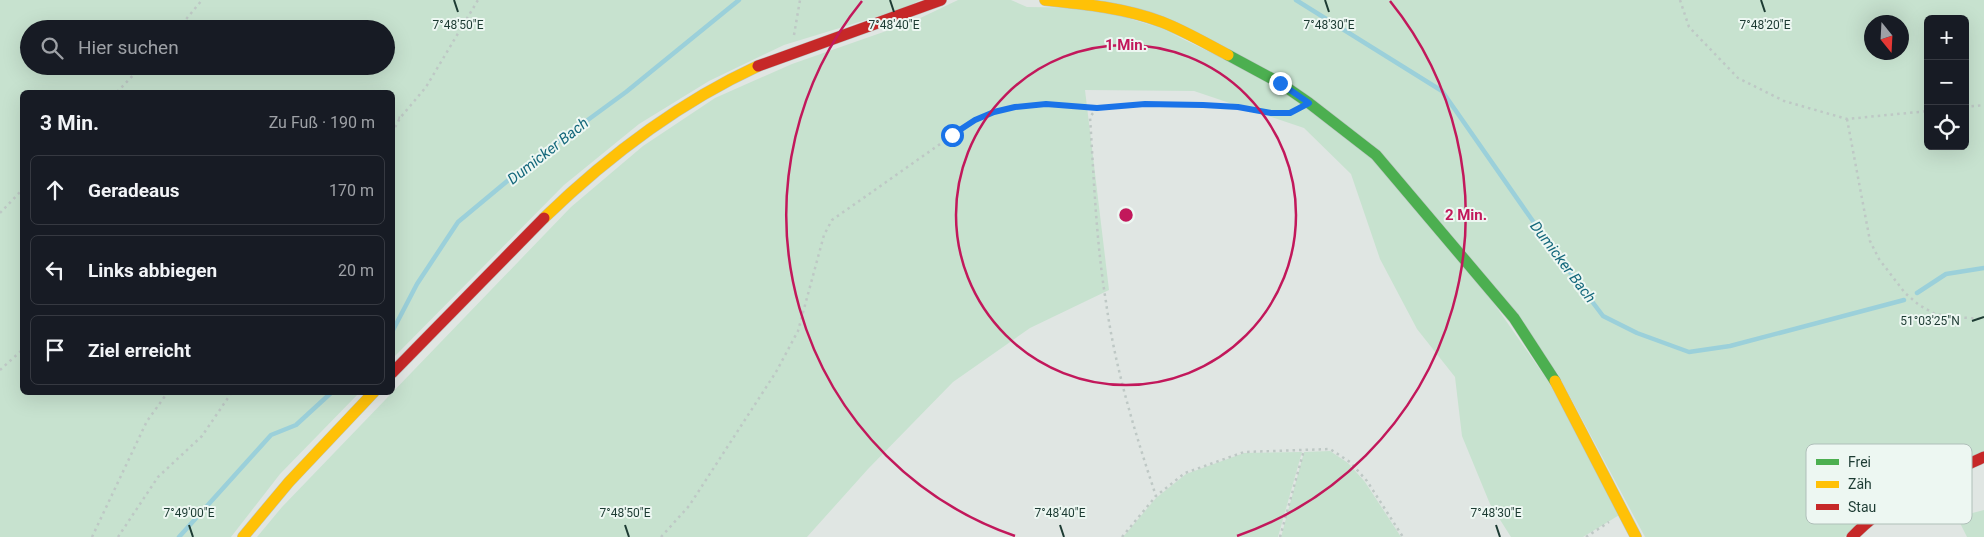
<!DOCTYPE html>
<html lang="de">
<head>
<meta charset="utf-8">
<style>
	:root { --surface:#171b24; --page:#242831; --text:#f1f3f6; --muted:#9ea1a6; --line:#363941 }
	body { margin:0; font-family:Roboto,sans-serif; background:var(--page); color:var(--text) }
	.controls { position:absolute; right:15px; top:15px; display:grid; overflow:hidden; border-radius:8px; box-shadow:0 5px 20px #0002 }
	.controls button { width:45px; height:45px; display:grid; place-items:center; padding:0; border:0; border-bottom:1px solid var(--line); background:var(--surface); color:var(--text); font:25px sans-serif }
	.compass { position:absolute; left:1864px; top:15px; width:45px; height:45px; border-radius:50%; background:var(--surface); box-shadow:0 5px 20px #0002; rotate:162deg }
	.stop { position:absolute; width:15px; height:15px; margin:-11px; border:4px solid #1a73e8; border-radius:50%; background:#fff }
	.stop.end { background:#1a73e8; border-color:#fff; box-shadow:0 1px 5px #0008 }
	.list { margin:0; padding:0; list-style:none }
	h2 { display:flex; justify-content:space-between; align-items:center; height:65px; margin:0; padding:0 20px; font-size:21px }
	h2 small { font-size:16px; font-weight:400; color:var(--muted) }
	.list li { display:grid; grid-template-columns:32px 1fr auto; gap:15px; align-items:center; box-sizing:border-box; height:70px; margin:0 10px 10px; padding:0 10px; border:1px solid var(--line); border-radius:8px }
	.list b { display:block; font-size:19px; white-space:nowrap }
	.list em { font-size:16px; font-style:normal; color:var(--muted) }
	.icon { flex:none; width:28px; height:28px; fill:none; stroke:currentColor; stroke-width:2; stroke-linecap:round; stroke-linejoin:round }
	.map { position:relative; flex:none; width:1984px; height:537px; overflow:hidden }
	.search { position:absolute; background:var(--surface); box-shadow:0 5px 20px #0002; left:20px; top:20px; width:375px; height:55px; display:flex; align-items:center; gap:12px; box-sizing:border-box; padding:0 18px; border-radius:28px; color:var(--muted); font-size:19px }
	.panel { position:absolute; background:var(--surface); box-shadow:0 5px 20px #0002; left:20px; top:90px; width:375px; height:305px; border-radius:8px }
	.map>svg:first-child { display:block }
	.green { fill:#c7e2cf; fill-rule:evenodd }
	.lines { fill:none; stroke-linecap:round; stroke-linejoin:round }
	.stream { stroke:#9bd0da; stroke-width:4.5 }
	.fast-casing { stroke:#b9c3bf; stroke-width:12 }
	.slow-casing { stroke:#b9c3bf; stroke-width:12 }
	.jam-casing { stroke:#b9c3bf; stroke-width:12 }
	.path { stroke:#bec8c5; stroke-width:2.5; stroke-dasharray:2.5 4; stroke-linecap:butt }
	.fast { stroke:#4caf50; stroke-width:11 }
	.slow { stroke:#ffc107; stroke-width:11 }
	.jam { stroke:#c62828; stroke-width:11 }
	.route { stroke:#1a73e8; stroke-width:6 }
	.ticks { fill:none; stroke:#1d3b33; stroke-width:2 }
	.ring { fill:none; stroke:#c2185b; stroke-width:2.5 }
	.labels { text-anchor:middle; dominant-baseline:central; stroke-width:4; stroke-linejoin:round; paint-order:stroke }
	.water-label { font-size:15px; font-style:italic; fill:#13677b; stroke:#edf7f2 }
	.key { fill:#edf7f2; stroke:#afbfb9; stroke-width:1 }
	.key-label { font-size:14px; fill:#1d3b33 }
	.ticks-label { font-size:12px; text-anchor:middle; fill:#1d3b33; stroke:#edf7f2; stroke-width:4; stroke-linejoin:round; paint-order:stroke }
	.centre { fill:#c2185b; stroke:#edf7f2; stroke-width:2.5 }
	.ring-label { font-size:15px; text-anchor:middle; font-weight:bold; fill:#c2185b; stroke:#edf7f2; stroke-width:4; stroke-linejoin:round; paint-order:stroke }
</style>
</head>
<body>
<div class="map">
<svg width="1984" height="537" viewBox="0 0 1984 537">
	<rect width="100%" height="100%" fill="#e0e6e3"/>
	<g class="green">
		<path d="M0,0H920L905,8L784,45L709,81L639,124L564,185L393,358L392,92H22V392L359,393L280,474L231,537H0ZM29,29H386V66H29Z"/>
		<path d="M958,0H1011L1027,7L1096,8L1160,28L1278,85L1374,158L1486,292L1548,381L1621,514L1583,537H1511L1490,504L1462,436L1455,377L1417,329L1380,259L1351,174L1304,128L1194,91L1085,90L1109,290L1030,328L953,382L868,469L807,537H257L282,507L571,207L643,146L715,98L792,64L912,22Z"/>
		<path d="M1091,0H1984V451L1844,537H1645L1558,374L1419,203L1281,79ZM1928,19H1965V146H1928ZM1872,22H1902V52H1872Z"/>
		<path d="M1330,451L1348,463L1365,482L1401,537H1281L1304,452Z"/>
		<path d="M1302,452L1278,537H1123L1156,498L1186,474L1244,453Z"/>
		<path d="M1984,510V537H1967L1957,517Z"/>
	</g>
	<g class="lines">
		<g class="stream">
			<path d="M1296,0L1442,91L1551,247L1603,316L1637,333L1689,352L1730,346L1904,300"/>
			<path d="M1917,293L1946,274L1984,268"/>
			<path d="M392,332L417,284L458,222L529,163L626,92L739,0"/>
			<path d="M179,537L271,435L296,425L332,392"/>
		</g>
		<g class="fast-casing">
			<path id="fast" d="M1228,55L1280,83L1309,103L1376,155L1514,318L1555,381"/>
		</g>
		<g class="slow-casing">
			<g id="slow">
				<path d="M1045,0C1085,4 1125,8 1162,22C1185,31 1207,44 1228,55"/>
				<path d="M544,218C608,156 678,103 758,66"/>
				<path d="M1555,381L1636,537"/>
				<path d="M243,537L289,482L374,392"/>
			</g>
		</g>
		<g class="jam-casing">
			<g id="jam">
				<path d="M758,66L941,0"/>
				<path d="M392,373L544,218"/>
				<path d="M1852,537C1889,498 1937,479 1984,457"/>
			</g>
		</g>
		<g class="path">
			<path d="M1680,0L1689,27L1738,78L1784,101L1847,119L1928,111"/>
			<path d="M178,29L202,0"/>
			<path d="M794,35L800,0"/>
			<path d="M117,92L142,66"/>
			<path d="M1965,107L1984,105"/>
			<path d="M1097,108L1090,117C1094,179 1096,241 1106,302C1115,368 1135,433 1156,496"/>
			<path d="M392,116L400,118"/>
			<path d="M1847,119L1870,241L1879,259L1905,293L1919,305L1935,314L1954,317L1984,319"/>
			<path d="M392,133L400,118L426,87L478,0"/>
			<path d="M0,213L22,190"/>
			<path d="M0,370L22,350"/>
			<path d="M92,537L147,421L168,392"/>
			<path d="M118,537L158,477L202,436L232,392"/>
			<path d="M661,537L689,506L776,372L798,331L824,235L832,220L953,135L975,120L994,112L1015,107L1046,104L1097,108L1145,104L1203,105L1237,107L1271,113L1294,111"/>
			<path d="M1122,537L1156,496L1185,473L1244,452L1330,449L1350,462L1367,481L1403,537"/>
			<path d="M1280,537L1304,450"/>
			<path d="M1586,537L1609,522"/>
		</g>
		<use href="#fast" class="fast"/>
		<use href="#slow" class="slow"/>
		<use href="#jam" class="jam"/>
	</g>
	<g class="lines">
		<path class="route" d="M952,135L975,120L994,112L1015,107L1046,104L1097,108L1145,104L1203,105L1238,107L1271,113H1290L1309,103L1280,83"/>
	</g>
	<path class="ticks" d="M454,0L458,12M890,0L894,12M1325,0L1329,12M1761,0L1765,12M1972,321L1984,317M189,525L193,537M625,525L629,537M1060,525L1064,537M1496,525L1500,537"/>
	<g class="ring">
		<circle cx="1126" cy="215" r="170"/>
		<path d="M1015 536A340 340 0 0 1 862 1M1390 1A340 340 0 0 1 1237 536"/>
	</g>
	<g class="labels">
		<g class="water-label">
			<text transform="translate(548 151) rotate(-38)">Dumicker Bach</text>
			<text transform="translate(1563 262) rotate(53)">Dumicker Bach</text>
		</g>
	</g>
	<rect x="1806" y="444" width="166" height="80" rx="8" class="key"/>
	<rect x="1816" y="459" width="23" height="6" fill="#4caf50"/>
	<rect x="1816" y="481" width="23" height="7" fill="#ffc107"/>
	<rect x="1816" y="504" width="23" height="6" fill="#c62828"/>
	<g class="key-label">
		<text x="1848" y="467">Frei</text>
		<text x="1848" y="489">Zäh</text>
		<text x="1848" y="512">Stau</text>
	</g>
	<g class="ticks-label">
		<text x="458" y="29">7°48'50"E</text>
		<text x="894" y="29">7°48'40"E</text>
		<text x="1329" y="29">7°48'30"E</text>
		<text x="1765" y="29">7°48'20"E</text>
		<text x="1930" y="325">51°03'25"N</text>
		<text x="189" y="517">7°49'00"E</text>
		<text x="625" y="517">7°48'50"E</text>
		<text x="1060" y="517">7°48'40"E</text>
		<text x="1496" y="517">7°48'30"E</text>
	</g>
	<circle cx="1126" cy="215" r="8" class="centre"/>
	<g class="ring-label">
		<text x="1126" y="50">1 Min.</text>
		<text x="1466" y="220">2 Min.</text>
	</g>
</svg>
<div class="controls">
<button>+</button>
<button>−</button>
<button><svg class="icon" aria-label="locate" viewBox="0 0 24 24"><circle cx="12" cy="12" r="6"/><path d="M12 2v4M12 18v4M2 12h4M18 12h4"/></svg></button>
</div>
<svg class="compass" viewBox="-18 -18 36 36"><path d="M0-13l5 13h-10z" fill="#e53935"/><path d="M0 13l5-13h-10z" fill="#9ea1a6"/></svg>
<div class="stop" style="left:952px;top:135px"></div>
<div class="stop end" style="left:1280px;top:83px"></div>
<div class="search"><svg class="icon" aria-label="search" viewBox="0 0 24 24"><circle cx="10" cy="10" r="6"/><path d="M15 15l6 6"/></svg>Hier suchen</div>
<section class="panel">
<h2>3 Min.<small>Zu Fuß · 190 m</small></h2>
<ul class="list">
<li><svg class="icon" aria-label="ahead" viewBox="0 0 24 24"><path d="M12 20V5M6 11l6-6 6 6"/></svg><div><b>Geradeaus</b></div><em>170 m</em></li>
<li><svg class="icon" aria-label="left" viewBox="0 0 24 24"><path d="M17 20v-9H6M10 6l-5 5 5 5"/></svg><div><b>Links abbiegen</b></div><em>20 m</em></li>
<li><svg class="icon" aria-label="arrive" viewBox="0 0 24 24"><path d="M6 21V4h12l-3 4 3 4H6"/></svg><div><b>Ziel erreicht</b></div></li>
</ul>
</section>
</div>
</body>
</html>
